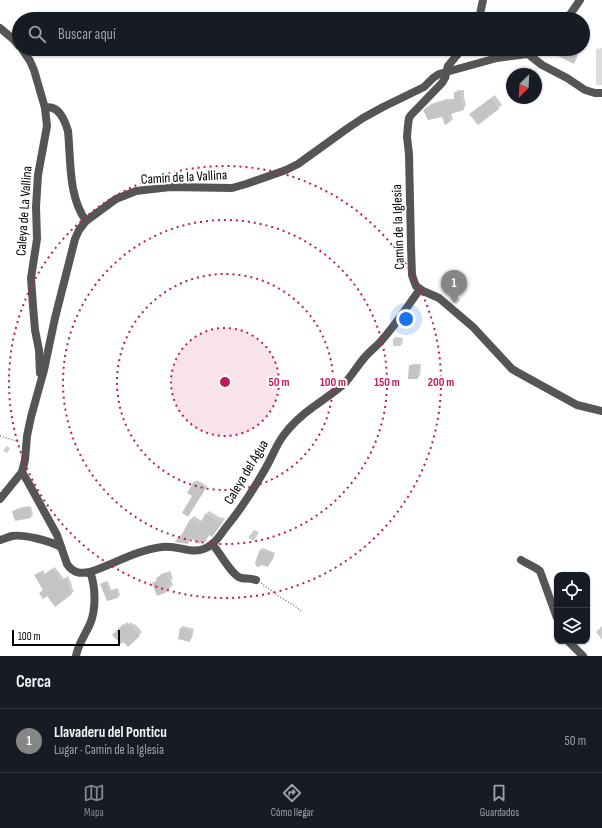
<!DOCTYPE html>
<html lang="es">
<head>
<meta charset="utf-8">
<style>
	:root { --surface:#171b24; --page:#242831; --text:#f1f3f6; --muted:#9ea1a6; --line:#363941; --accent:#858687 }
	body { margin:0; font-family:"Sofia Sans Condensed",sans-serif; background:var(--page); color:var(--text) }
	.controls { position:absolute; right:12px; bottom:12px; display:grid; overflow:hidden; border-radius:8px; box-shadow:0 1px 3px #0004 }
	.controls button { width:36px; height:36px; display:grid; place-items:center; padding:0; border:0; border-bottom:1px solid var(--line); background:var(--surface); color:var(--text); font:20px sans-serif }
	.compass { position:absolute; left:506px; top:68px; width:36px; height:36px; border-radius:50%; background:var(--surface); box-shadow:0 1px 3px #0004; rotate:204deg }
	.scale { position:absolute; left:12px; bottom:10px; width:108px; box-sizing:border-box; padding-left:4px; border:2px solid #000; border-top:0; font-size:11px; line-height:14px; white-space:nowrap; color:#000; -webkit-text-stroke:3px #fff; paint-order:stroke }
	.you { position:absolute; left:406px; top:319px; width:14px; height:14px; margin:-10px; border:3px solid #fff; border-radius:50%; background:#1a73e8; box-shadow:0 0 0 6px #1a73e833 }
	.badge { display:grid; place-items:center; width:26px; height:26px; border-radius:50%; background:var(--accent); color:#fff; font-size:13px; font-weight:700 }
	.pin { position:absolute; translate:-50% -33px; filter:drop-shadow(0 1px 2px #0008) }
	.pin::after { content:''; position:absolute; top:21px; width:14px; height:12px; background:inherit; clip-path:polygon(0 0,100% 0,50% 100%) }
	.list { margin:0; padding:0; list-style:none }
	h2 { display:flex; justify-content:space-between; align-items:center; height:52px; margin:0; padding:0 16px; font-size:17px }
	h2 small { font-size:13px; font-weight:400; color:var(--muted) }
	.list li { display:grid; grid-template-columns:26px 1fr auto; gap:12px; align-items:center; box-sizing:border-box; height:64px; padding:0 16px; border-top:1px solid var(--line) }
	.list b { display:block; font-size:15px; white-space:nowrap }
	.list p { margin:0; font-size:13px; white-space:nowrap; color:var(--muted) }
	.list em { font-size:13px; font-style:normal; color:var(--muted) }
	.icon { flex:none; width:22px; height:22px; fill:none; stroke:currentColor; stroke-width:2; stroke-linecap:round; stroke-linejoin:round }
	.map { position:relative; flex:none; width:602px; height:656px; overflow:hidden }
	.search { position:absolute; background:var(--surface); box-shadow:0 1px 3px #0004; left:12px; right:12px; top:12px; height:44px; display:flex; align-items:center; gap:10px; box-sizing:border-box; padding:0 14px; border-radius:22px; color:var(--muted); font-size:15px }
	.sheet { height:116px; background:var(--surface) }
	nav { display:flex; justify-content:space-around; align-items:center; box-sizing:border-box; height:56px; border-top:1px solid var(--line); background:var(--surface); font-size:11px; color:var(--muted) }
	nav a { display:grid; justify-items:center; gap:2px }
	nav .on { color:var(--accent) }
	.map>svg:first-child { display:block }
	.green { fill:#dcdcdc }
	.shadow { fill:#0003 }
	.building { fill:#c4c4c4 }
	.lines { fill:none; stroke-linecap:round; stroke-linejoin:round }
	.path { stroke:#777; stroke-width:1.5; stroke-dasharray:1 2; stroke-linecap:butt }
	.street { stroke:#555; stroke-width:8 }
	.ring { fill:none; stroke:#c2185b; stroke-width:2; stroke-dasharray:2 4 }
	.labels { text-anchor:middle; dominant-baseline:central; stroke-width:4; stroke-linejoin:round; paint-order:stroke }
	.street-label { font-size:14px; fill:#000; stroke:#fff }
	.centre { fill:#c2185b; stroke:#fff; stroke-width:2 }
	.ring-label { font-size:12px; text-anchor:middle; font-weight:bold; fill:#c2185b; stroke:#fff; stroke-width:4; stroke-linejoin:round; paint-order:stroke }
</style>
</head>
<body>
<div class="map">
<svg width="602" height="656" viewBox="0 0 602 656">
	<rect width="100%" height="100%" fill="#fff"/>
	<path class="green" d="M602,48V85H596V49Z"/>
	<g class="shadow">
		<path d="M563,49H572L571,51L578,55L575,61L573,63Z"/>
		<path d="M458,90H464V96L466,106L463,109L451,113L453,119L450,122L442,115L425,110L431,104L446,99H455V93Z"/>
		<path d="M495,95L502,105L478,124L474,111Z"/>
		<path d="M457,297L460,300L456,304L453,301Z"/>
		<path d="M409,318L415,319L412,326L407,325Z"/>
		<path d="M396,337L403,338L402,344L400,346H393V339Z"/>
		<path d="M412,364H421L420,376L417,378L410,366Z"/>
		<path d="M7,446L10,448L7,453L3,451Z"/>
		<path d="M197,480L207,486L189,514L193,495L188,492Z"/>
		<path d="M31,506L33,515L31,517L14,511L16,509L21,508L22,507Z"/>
		<path d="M209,511L221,518L222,517L225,519L215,532L210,534L204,542L191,538L187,543L178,537L182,534L183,535L191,519L194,516L202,521L205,515Z"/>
		<path d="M254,530L259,532L254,541L248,538Z"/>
		<path d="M263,548L275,553L273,559L268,566L261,550Z"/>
		<path d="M55,567L64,579L68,576L72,585L71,586L74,591L71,594L44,590L36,575L43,570L45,574Z"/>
		<path d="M170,571L173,578L171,580L173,585L166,591L153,583L158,579L157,578L161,574Z"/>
		<path d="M108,581L111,590L118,588L120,595L118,597L107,600L102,584L104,582Z"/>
		<path d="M127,622L129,624L131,622L134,625L135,624L142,632L128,646L123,641L113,635Z"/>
		<path d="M183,626L194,629L192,638L189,641L181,628Z"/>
		<path d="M602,626V640L596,632Z"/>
	</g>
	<g class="building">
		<path d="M562,49H571L569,53L577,57L574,64L558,56Z"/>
		<path d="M454,92H461V100L464,110L447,115L450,122L445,125L442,117L428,120L423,110L427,107L442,102L454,101Z"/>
		<path d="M491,98L499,109L478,125L469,114Z"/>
		<path d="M409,365L419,366L418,379H408Z"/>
		<path d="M194,481L206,488L188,517L182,513L192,496L187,493Z"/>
		<path d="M29,507L31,518L15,521V519H14L12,511L19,510V509Z"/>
		<path d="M205,514L218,521V520L223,522L212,537L209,535L205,542L203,543L201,542L200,544L190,538L188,544L175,542L178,537L180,538L190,519L200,524Z"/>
		<path d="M260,549L274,555L268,567L261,565L259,567L256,566L255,563Z"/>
		<path d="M52,569L61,581L65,578L70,589L69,590L72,594L55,607L47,596L43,599L39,593L43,590L34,575L40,572L42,576Z"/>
		<path d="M166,573L170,582L167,584L170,589L166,590L167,592L157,596L152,583L157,581L156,578Z"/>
		<path d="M106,582L109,592L116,589L118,598L107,601L100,584Z"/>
		<path d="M123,624L125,626L127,625L130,628L131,627L140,636L128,647L123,642L121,644L112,635Z"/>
		<path d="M180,628L192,631L190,642L178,639Z"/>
	</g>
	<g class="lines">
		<g class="path">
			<path d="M0,436L20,442"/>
			<path d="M261,583L277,595L295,606L301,611"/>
		</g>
		<g class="street">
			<path d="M479,19L483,0"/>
			<path d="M567,19L580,0"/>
			<path d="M0,28L13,39L19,46"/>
			<path d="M22,49L30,61L34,70L45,108L47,126L38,175L36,207L37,239L31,278L33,306L35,330L39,350L40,373"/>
			<path d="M462,49L448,66L445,78L442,83L411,115L409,118L408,125L407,137L409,154L411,247L412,275L414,281L416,286L423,291L439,298L473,327L512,369L517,372L577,405L602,411"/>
			<path d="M528,54L542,65L567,78L585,90L595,93H602"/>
			<path d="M45,108C59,104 65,121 68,131C71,160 68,196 86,221"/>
			<path d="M22,472L28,482L57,535L67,564C73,573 80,574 90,572C114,564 137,550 162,547C180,544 193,558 211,545C218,540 222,532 227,526C241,509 253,490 264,471C271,460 275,447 283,436C291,425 302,415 313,407C324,399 335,392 345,383C352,375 358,365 365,357C370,351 377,346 382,340C396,324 408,306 420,289"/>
			<path d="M0,499L22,472L25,460L27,436L31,417L44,370L55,318L75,239L79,230L86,221L116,199L136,191L170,187L232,188L246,184L286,170L298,164L348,128L363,118L383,107L424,87L433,78L439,74L497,58L528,54L541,49"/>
			<path d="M0,540C4,539 8,537 12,536C24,534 50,541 61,547"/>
			<path d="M212,544C220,552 231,575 241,578C246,579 251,578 256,580"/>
			<path d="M521,560C527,564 534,566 540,571L557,618"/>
			<path d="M568,641L583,656"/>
			<path d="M76,656C78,644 85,635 90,624C96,610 96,587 90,572"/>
		</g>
	</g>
	<circle cx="225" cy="382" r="54" fill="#c2185b" fill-opacity=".12"/>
	<g class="ring">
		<circle cx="225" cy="382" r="54"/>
		<circle cx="225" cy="382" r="108"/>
		<circle cx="225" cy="382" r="162"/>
		<circle cx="225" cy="382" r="216"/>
	</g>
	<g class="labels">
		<g class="street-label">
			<text transform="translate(184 177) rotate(-3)">Camín de la Vallina</text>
			<text transform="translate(24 211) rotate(-86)">Caleya de La Vallina</text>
			<text transform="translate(398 227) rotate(-92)">Camín de la Iglesia</text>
			<text transform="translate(246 472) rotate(-59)">Caleya del Agua</text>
		</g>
	</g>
	<circle cx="225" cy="382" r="6" class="centre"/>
	<g class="ring-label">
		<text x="279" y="386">50 m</text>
		<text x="333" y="386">100 m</text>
		<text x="387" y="386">150 m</text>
		<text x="441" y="386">200 m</text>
	</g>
</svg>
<div class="controls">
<button><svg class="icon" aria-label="locate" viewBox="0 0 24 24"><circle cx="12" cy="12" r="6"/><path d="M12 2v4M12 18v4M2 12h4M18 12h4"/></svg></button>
<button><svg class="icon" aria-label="layers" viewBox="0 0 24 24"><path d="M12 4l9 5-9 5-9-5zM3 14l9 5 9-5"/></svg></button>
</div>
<svg class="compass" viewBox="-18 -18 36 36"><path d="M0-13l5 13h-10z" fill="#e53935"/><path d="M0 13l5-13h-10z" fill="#9ea1a6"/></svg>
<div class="scale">100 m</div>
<div class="you"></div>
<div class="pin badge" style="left:454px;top:303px">1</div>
<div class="search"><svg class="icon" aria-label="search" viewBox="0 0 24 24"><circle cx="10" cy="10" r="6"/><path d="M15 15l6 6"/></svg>Buscar aquí</div>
</div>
<section class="sheet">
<h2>Cerca<small></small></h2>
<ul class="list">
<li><span class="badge">1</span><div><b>Llavaderu del Ponticu</b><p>Lugar · Camín de la Iglesia</p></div><em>50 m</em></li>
</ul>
</section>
<nav>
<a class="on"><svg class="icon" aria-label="map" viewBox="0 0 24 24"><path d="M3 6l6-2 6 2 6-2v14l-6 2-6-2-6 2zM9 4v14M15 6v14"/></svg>Mapa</a>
<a><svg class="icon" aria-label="directions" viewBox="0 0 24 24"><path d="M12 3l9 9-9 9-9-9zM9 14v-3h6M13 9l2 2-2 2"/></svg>Cómo llegar</a>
<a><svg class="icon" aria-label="saved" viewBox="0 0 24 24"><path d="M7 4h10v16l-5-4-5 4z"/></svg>Guardados</a>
</nav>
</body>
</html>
